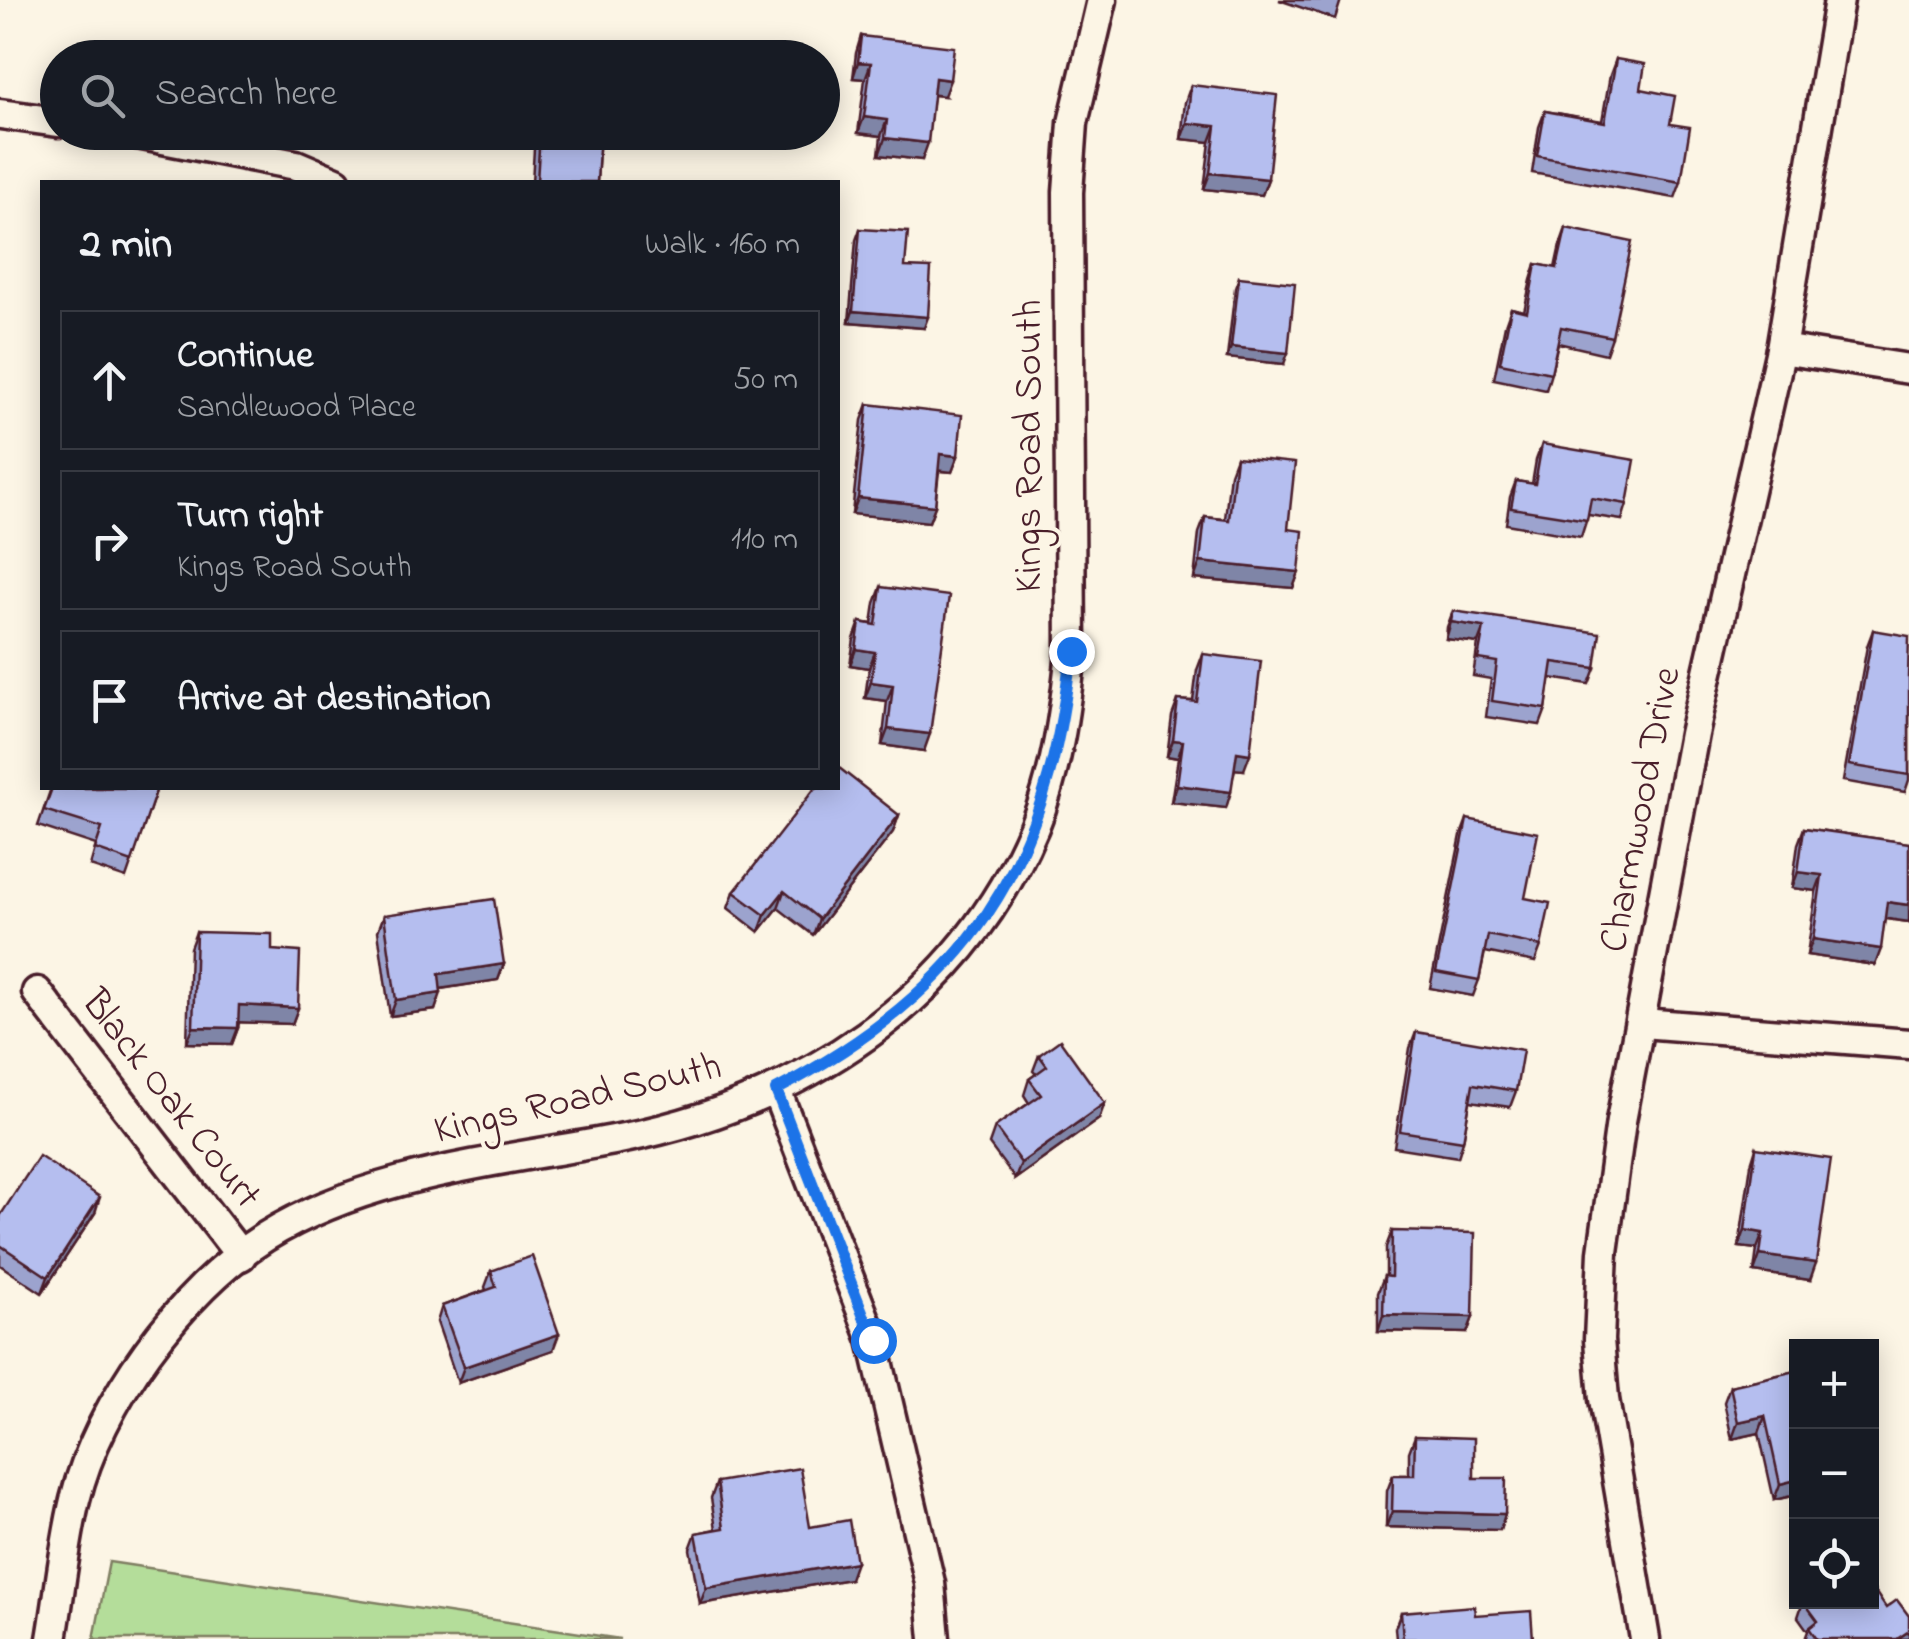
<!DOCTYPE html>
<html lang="en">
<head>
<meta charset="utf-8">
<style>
	:root { --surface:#171b24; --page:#20242c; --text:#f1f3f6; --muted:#9ea1a6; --line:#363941 }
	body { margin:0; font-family:"Indie Flower",sans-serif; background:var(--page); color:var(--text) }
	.controls { position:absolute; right:30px; bottom:30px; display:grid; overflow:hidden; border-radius:0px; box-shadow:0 5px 25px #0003 }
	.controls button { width:90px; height:90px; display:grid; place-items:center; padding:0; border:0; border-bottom:2px solid var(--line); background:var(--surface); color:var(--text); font:50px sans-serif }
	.stop { position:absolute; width:30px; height:30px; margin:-22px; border:8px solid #1a73e8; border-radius:50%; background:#fff }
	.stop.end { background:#1a73e8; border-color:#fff; box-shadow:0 2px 10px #0008 }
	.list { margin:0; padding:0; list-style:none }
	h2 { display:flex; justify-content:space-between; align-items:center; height:130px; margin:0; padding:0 40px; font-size:42px }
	h2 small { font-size:32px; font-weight:400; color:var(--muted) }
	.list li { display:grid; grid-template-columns:65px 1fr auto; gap:30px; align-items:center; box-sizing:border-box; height:140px; margin:0 20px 20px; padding:0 20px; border:2px solid var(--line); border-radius:0px }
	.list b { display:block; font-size:38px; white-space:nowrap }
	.list p { margin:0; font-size:32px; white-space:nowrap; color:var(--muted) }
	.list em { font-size:32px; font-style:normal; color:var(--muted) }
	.icon { flex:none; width:55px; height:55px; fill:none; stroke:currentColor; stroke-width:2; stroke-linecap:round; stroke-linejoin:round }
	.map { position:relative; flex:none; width:1909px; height:1639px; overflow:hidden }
	.search { position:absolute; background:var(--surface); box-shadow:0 5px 25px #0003; left:40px; top:40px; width:800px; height:110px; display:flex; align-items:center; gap:25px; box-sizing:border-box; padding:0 35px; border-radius:55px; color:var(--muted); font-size:38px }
	.panel { position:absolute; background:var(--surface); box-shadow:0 5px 25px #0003; left:40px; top:180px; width:800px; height:610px; border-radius:0px }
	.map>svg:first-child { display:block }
	.green { fill:#b4dd9a; stroke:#7f7e62; stroke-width:2.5 }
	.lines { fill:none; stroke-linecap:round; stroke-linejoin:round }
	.street-casing { stroke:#4a1f2b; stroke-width:35 }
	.street { stroke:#fcf5e5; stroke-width:28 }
	.wall { fill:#9ca3ce; stroke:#4a1f2b; stroke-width:2.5 }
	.shaded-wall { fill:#7f85a7; stroke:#4a1f2b; stroke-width:2.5 }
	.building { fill:#b5beef; stroke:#4a1f2b; stroke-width:2.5 }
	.route { stroke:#1a73e8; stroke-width:12 }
	.labels { text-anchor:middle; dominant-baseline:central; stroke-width:8; stroke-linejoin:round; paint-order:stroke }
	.street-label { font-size:40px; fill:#4a1f2b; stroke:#fcf5e5 }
</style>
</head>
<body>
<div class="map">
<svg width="1909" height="1639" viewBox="0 0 1909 1639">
	<rect width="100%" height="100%" fill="#fcf5e5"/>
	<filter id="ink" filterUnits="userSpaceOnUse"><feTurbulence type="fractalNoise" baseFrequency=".01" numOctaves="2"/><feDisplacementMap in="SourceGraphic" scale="20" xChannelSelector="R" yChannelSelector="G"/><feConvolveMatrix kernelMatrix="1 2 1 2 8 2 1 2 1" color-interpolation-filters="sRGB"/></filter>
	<g filter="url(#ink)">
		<path class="green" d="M109,1562L620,1639H94Z"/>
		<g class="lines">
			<g class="street-casing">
				<g id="street">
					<path d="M0,114L58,122"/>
					<path d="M127,132L296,165L336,182"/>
					<path d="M1781,349L1909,369"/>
					<path d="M37,992L241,1256"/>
					<path d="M1642,1023L1909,1044"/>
					<path d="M776,1090L873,1340L930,1583L935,1639"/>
					<path d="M52,1639C60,1593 64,1545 75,1500C98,1404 182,1289 265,1237C370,1172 500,1162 619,1139C799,1104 961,1001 1034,827C1057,771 1065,711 1071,651L1068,192L1073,123L1102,0"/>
					<path d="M1645,1639L1604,1399L1599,1340L1603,1252L1621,1121L1694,734L1781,349L1839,0"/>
				</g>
			</g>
			<use href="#street" class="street"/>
		</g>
		<g class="wall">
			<path d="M1279,0H1341L1335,19Z"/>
			<path d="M861,36L944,96L933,95L922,160L879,155L881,136L858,133L865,79L853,78L856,53Z"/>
			<path d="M1616,59L1670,124L1681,182L1675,198L1532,173L1539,127L1545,111L1602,121L1610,75Z"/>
			<path d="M1191,85L1268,179L1262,195L1204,189L1210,142L1181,139L1185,102Z"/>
			<path d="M535,132H600L597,182H532Z"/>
			<path d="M1566,228L1612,337L1606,354L1558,343L1551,373L1546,390L1494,379L1505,325L1511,308L1524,311L1531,280L1536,264L1555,268L1560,245Z"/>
			<path d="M860,229L905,267L924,328L849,322L856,240Z"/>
			<path d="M1239,277L1284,364L1227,358L1235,288Z"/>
			<path d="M868,404L958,456L952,472L939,471L935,506L929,522L852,514L862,420Z"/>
			<path d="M1542,444L1627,504L1622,520L1588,515L1581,537L1506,524L1510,497L1516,481L1532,484L1536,460Z"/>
			<path d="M1236,457L1288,529L1299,572L1293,588L1194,579L1199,533L1205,517L1225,519L1230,473Z"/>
			<path d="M881,587L924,751L882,745L887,701L865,698L869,668L850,665L854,639L860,622L872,624L875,603Z"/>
			<path d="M1453,611L1595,668L1589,684L1550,678L1546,709L1540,725L1486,717L1491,679L1473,676L1478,643L1446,639L1447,627Z"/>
			<path d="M1873,630L1909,677V780L1905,792L1843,781L1867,646Z"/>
			<path d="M1203,654L1244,770L1235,769L1226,808L1171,802L1178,758L1167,756L1172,716L1178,700L1193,701L1197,670Z"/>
			<path d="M51,788H157L126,878L90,866L96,845L38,826Z"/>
			<path d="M899,815L893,832L813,935L778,908L759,932L728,908L734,892Z"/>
			<path d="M1467,819L1525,898L1541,946L1535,962L1485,952L1479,980L1473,996L1430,988L1461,835Z"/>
			<path d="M1804,828L1909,843V922L1885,919L1875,965L1807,955L1816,891L1792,888L1798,844Z"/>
			<path d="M384,915L504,964L498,980L441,989L435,1010L390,1016L378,931Z"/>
			<path d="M196,932L272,950L298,1008L292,1024L239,1022L238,1028L232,1044L187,1043L190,948Z"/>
			<path d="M1416,1032L1516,1091L1510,1107L1470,1101L1463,1141L1458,1157L1394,1147L1410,1048Z"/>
			<path d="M1039,1055L1099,1119L1015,1179L989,1144L995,1127L1029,1103L1024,1095L1029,1079L1036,1074L1033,1071Z"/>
			<path d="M1756,1148L1810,1280L1754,1272L1757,1249L1739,1247L1751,1164Z"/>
			<path d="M95,1213L42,1293L0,1265V1216Z"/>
			<path d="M1392,1231L1473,1317L1467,1333L1378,1331V1292L1384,1276H1386V1247Z"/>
			<path d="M491,1271L553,1350L458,1383L437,1322L442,1306L486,1290L485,1287Z"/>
			<path d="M1796,1371V1495L1774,1500L1759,1433L1732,1439L1724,1402L1730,1386Z"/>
			<path d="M1415,1436L1474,1478L1505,1514L1500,1530L1386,1527L1387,1491L1393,1475H1409V1452Z"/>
			<path d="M717,1482L810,1527L850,1579L700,1604L690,1549L696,1533L716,1529L711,1498Z"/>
			<path d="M1803,1602H1872L1909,1639H1805L1808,1631L1798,1617Z"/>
			<path d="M1401,1612L1475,1615L1533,1639H1396L1395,1628Z"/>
		</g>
		<g class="shaded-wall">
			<path d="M858,62L871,63L865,79L853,78Z"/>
			<path d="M935,78L950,80L944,96L929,94Z"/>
			<path d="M864,117L887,120L881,136L858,133Z"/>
			<path d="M1187,123L1216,126L1210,142L1181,139Z"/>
			<path d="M885,138L928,143L922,160L879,155Z"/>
			<path d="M1210,173L1268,179L1262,195L1204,189Z"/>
			<path d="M853,311L928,317L924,328L849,322Z"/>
			<path d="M1231,347L1288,353L1284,364L1227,358Z"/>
			<path d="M940,454L958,456L952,472L935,470Z"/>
			<path d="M858,498L935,506L929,522L852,514Z"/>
			<path d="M1200,562L1299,572L1293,588L1194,579Z"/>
			<path d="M1451,622L1484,627L1478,643L1446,639Z"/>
			<path d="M856,649L875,652L869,668L850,665Z"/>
			<path d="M871,682L893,685L887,701L865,698Z"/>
			<path d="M888,729L930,734L924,751L882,745Z"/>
			<path d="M1173,740L1183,741L1178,758L1167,756Z"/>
			<path d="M1237,752L1250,754L1244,770L1231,769Z"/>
			<path d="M1177,785L1231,792L1226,808L1171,802Z"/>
			<path d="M899,815L893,832L813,935L819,919Z"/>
			<path d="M1798,872L1822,875L1816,891L1792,888Z"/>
			<path d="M784,891L778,908L759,932L765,915Z"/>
			<path d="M1887,902L1909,905V922L1881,918Z"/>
			<path d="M1813,939L1881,949L1875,965L1807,955Z"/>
			<path d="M504,964L498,980L433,990L439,974Z"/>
			<path d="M441,993L435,1010L390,1016L396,1000Z"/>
			<path d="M239,1005L298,1008L292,1024L233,1022Z"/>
			<path d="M193,1027L238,1028L232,1044L187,1043Z"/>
			<path d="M1105,1103L1099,1119L1015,1179L1021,1163Z"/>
			<path d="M100,1197L95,1213L42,1293L48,1277Z"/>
			<path d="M1745,1230L1763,1233L1757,1249L1739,1247Z"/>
			<path d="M1760,1255L1816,1263L1810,1280L1754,1272Z"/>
			<path d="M1383,1315L1473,1317L1467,1333L1378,1331Z"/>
			<path d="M559,1334L553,1350L458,1383L464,1367Z"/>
			<path d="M1765,1416L1759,1433L1732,1439L1738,1422Z"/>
			<path d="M1796,1480V1495L1774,1500L1780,1484Z"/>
			<path d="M1392,1511L1505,1514L1500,1530L1386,1527Z"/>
			<path d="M856,1562L850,1579L700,1604L706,1588Z"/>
			<path d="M1909,1631V1639H1897Z"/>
		</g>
		<g class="building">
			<path d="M861,36L954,47L950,80L935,78L928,143L885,138L887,120L864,117L871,63L858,62Z"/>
			<path d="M1616,59L1645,64L1641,89L1675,96L1670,124L1690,127L1681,182L1537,156L1545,111L1605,122Z"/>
			<path d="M1191,85L1277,95L1268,179L1210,173L1216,126L1187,123Z"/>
			<path d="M540,132H600L597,182H537Z"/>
			<path d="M1566,228L1632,242L1612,337L1561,327L1551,373L1500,363L1511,308L1527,312L1536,264L1557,268Z"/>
			<path d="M860,229L908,232L905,267L931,268L928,317L853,311Z"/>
			<path d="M1239,277L1295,283L1288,353L1231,347Z"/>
			<path d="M868,404L962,415L958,456L940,454L935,506L858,498Z"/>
			<path d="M1542,444L1635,460L1627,504L1591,498L1587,520L1511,508L1516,481L1535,484Z"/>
			<path d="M1236,457L1295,463L1288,529L1303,531L1299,572L1200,562L1205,517L1229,520Z"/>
			<path d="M881,587L949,596L930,734L888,729L893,685L871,682L875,652L856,649L860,622L876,625Z"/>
			<path d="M1453,611L1600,633L1595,668L1553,662L1546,709L1492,701L1497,662L1478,659L1484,627L1451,622Z"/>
			<path d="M1873,630L1909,636L1908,677H1909V775L1849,765Z"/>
			<path d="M1203,654L1261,661L1250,754L1237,752L1231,792L1177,785L1183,741L1173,740L1178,700L1197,702Z"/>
			<path d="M838,767L899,815L819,919L784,891L765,915L734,892L815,788H838Z"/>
			<path d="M52,788H157L132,862L95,849L102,828L44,810Z"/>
			<path d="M1467,819L1538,833L1525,898L1550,903L1541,946L1488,935L1479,980L1436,972Z"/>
			<path d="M1804,828L1909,843V905L1887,902L1881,949L1813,939L1822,875L1798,872Z"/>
			<path d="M494,899L504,964L439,974L441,993L396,1000L384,915Z"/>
			<path d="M196,932L272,934V950L300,952L298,1008L239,1005L238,1028L193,1027Z"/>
			<path d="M1416,1032L1523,1050L1516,1091L1473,1084L1463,1141L1400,1131Z"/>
			<path d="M1060,1040L1105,1103L1021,1163L995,1127L1041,1095L1029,1079L1047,1066L1039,1055Z"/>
			<path d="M1756,1148L1831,1159L1816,1263L1760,1255L1763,1233L1745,1230Z"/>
			<path d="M39,1156L100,1197L48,1277L0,1245V1216Z"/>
			<path d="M1392,1231L1475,1233L1473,1317L1383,1315L1384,1276L1391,1277Z"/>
			<path d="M532,1256L559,1334L464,1367L442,1306L496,1287L491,1271Z"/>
			<path d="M1796,1371V1480L1780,1484L1765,1416L1738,1422L1730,1386Z"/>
			<path d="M1415,1436L1474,1438V1478H1506L1505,1514L1392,1511L1393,1475H1414Z"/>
			<path d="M800,1468L810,1527L849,1520L856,1562L706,1588L696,1533L724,1528L717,1482Z"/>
			<path d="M1872,1587L1886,1608L1897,1600L1909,1616V1631L1897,1639H1817L1809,1628L1818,1621L1804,1602H1872Z"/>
			<path d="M1474,1606L1475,1615L1531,1611L1533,1639H1403L1401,1612Z"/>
		</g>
	</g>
	<g class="lines" filter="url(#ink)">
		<path class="route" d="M873,1340L776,1090C968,988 1049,868 1071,651"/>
	</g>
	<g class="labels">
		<g class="street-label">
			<text transform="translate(1030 446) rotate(-90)">Kings Road South</text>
			<text transform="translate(1642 810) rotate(-79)">Charmwood Drive</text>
			<text transform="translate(170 1100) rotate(52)">Black Oak Court</text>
			<text transform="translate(578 1100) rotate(-13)">Kings Road South</text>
		</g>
	</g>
</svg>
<div class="controls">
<button>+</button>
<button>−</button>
<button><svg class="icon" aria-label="locate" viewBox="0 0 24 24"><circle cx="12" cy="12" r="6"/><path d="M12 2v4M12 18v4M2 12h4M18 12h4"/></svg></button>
</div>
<div class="stop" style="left:873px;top:1340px"></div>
<div class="stop end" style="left:1071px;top:651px"></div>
<div class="search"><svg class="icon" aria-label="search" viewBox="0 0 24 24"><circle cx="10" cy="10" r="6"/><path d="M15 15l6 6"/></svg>Search here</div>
<section class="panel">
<h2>2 min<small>Walk · 160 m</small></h2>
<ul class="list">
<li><svg class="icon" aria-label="ahead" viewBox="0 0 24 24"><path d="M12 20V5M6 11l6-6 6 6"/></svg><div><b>Continue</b><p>Sandlewood Place</p></div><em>50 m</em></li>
<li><svg class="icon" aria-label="right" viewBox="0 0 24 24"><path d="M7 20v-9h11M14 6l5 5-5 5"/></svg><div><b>Turn right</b><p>Kings Road South</p></div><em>110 m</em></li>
<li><svg class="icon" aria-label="arrive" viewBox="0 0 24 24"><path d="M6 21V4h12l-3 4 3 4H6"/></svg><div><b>Arrive at destination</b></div></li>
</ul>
</section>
</div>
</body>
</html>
